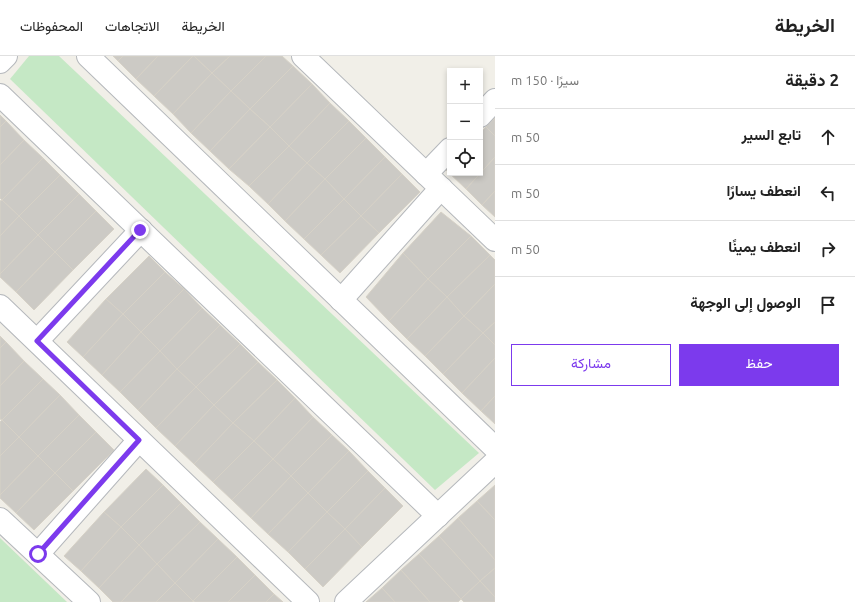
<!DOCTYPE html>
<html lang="ar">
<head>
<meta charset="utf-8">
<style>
	:root { --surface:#fff; --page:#f6f6f6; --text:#222; --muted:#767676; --line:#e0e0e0; --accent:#7c3aed }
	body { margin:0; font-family:Ubuntu,Vazirmatn,sans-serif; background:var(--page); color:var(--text); direction:rtl }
	.controls { position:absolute; right:12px; top:12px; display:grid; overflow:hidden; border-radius:0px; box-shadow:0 2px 6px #0003 }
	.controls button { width:36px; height:36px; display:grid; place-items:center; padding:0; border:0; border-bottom:1px solid var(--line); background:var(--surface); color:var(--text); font:20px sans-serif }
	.stop { position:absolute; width:12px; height:12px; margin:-9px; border:3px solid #7c3aed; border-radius:50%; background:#fff }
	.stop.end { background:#7c3aed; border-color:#fff; box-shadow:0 1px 4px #0008 }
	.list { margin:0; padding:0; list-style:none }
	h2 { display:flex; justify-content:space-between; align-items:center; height:52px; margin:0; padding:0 16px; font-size:17px }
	h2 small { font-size:13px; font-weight:400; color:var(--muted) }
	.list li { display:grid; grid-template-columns:26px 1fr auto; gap:12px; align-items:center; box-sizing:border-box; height:56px; padding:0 16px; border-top:1px solid var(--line) }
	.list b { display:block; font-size:15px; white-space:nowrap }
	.list em { font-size:13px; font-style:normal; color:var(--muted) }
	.actions { display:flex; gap:8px; padding:12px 16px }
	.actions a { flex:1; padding:9px 0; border:1px solid var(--accent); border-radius:0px; text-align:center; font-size:14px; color:var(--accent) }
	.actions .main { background:var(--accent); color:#fff }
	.icon { flex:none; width:22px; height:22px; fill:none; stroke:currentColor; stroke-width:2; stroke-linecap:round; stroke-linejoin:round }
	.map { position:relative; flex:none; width:495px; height:546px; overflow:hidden; direction:ltr }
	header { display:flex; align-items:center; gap:24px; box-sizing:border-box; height:56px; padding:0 20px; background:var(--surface); border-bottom:1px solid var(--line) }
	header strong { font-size:19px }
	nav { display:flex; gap:22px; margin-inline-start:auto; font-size:14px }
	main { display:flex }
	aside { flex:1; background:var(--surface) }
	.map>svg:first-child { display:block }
	.green { fill:#c5e8c5 }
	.building { fill:#cccac5; stroke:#d6d1c6 }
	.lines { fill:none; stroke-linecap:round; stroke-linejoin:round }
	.minor-casing { stroke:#b5b8bc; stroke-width:24 }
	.minor { stroke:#fff; stroke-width:22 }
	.route { stroke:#7c3aed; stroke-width:5 }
</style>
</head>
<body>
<header>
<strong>الخريطة</strong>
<nav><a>الخريطة</a><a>الاتجاهات</a><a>المحفوظات</a></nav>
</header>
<main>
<aside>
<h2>2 دقيقة<small>سيرًا · 150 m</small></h2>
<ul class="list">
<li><svg class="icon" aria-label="ahead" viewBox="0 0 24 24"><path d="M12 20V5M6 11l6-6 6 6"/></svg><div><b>تابع السير</b></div><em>50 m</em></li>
<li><svg class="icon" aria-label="left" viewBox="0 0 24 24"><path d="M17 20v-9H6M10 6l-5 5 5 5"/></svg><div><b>انعطف يسارًا</b></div><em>50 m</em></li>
<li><svg class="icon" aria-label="right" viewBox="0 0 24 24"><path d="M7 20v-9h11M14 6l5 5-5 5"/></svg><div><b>انعطف يمينًا</b></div><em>50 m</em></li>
<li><svg class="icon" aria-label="arrive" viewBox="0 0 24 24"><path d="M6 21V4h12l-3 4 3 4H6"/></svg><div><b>الوصول إلى الوجهة</b></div></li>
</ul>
<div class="actions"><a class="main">حفظ</a><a>مشاركة</a></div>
</aside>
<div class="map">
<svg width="495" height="546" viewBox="0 0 495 546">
	<rect width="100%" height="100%" fill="#f1efe8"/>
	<g class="green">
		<path d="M29,0H59L479,397L435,434L10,23Z"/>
		<path d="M0,482L67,546H0Z"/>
	</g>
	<g class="building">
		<path d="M113,0H123L118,5Z"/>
		<path d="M123,0H158L136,23L118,5Z"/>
		<path d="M158,0H193L154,40L136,23Z"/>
		<path d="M193,0H194L212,17L173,58L154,40Z"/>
		<path d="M194,0H230L212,17Z"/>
		<path d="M230,0H266L231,35L212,17Z"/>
		<path d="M266,0H282L293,10L250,53L231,35Z"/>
		<path d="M293,10L312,28L270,71L250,53Z"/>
		<path d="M212,17L231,35L191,77L173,58Z"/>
		<path d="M312,28L330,47L289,90L270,71Z"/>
		<path d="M231,35L250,53L210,95L191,77Z"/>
		<path d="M330,47L349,65L307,107L289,90Z"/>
		<path d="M250,53L270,71L229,113L210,95Z"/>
		<path d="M0,59L6,65L0,71Z"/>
		<path d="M495,62V80L486,71Z"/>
		<path d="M6,65L24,84L0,109V71Z"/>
		<path d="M349,65L366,82L325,123L307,107Z"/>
		<path d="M270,71L289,90L249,130L229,113Z"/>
		<path d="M486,71L495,80V101L466,133L446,114L450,109V117H480V77Z"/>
		<path d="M366,82L385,101L344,143L325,123Z"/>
		<path d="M24,84L43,102L2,144L0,142V109Z"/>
		<path d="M289,90L307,107L268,148L249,130Z"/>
		<path d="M385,101L402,118L361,160L344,143Z"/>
		<path d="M495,101V135L482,149L466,133Z"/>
		<path d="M43,102L60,119L19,160L2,144Z"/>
		<path d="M307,107L325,123L285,165L268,148Z"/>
		<path d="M402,118L420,136L379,177L361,160Z"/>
		<path d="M60,119L79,138L38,179L19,160Z"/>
		<path d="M325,123L344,143L304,183L285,165Z"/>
		<path d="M495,135V161L482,149Z"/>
		<path d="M79,138L96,155L55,196L38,179Z"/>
		<path d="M344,143L361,160L321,199L304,183Z"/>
		<path d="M2,144L19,160L0,180V145Z"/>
		<path d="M96,155L114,173L73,214L55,196Z"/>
		<path d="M441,156L471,180L428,223L403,197Z"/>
		<path d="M19,160L38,179L0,218V180Z"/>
		<path d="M361,160L379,177L340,217L321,199Z"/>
		<path d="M38,179L55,196L16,236L0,221V218Z"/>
		<path d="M471,180L490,199L447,241L428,223Z"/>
		<path d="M55,196L73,214L34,254L16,236Z"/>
		<path d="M403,197L428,223L389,265L366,241Z"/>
		<path d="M490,199L495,204V228L464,260L447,241Z"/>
		<path d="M149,200L165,216L123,258L106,243Z"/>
		<path d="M165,216L184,233L141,276L123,258Z"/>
		<path d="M428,223L447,241L407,283L389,265Z"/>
		<path d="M495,228V266L483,277L464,260Z"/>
		<path d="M184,233L202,252L160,295L141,276Z"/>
		<path d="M447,241L464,260L425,300L407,283Z"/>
		<path d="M106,243L123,258L83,301L67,286Z"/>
		<path d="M202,252L220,269L177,313L160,295Z"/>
		<path d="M123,258L141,276L102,319L83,301Z"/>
		<path d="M464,260L483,277L443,318L425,300Z"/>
		<path d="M495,266V289L483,277Z"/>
		<path d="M220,269L240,288L196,331L177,313Z"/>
		<path d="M141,276L160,295L120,336L102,319Z"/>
		<path d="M483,277L495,289V302L462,337L443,318Z"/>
		<path d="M0,280L6,286L0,292Z"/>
		<path d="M6,286L24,305L0,330V292Z"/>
		<path d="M240,288L258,306L214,349L196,331Z"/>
		<path d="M160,295L177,313L138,354L120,336Z"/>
		<path d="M495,302V340L481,355L462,337Z"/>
		<path d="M24,305L43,323L2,364L0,363V330Z"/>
		<path d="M258,306L277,324L233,367L214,349Z"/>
		<path d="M177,313L196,331L156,372L138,354Z"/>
		<path d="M43,323L60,339L19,381L2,364Z"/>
		<path d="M277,324L295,342L254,385L233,367Z"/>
		<path d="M196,331L214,349L175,390L156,372Z"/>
		<path d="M60,339L79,359L38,400L19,381Z"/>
		<path d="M495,340V368L481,355Z"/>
		<path d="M295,342L313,361L273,403L254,385Z"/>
		<path d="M214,349L233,367L194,408L175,390Z"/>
		<path d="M79,359L96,376L55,417L38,400Z"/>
		<path d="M313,361L332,379L291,420L273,403Z"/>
		<path d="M2,364L19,381L0,400V366Z"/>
		<path d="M233,367L254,385L213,426L194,408Z"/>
		<path d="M96,376L114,394L73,435L55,417Z"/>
		<path d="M332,379L349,395L308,437L291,420Z"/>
		<path d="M19,381L38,400L0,439V400Z"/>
		<path d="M254,385L273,403L232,444L213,426Z"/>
		<path d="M349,395L368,415L327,456L308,437Z"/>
		<path d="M38,400L55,417L16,457L0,442V439Z"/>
		<path d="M273,403L291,420L251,462L232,444Z"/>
		<path d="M146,413L163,429L121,471L104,456Z"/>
		<path d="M368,415L385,432L345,473L327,456Z"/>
		<path d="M55,417L73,435L34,474L16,457Z"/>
		<path d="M291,420L308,437L268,478L251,462Z"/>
		<path d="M163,429L181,447L139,489L121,471Z"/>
		<path d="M495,429V464L477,445Z"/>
		<path d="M385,432L403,450L362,491L345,473Z"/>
		<path d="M308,437L327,456L288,496L268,478Z"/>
		<path d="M477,445L495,464V504L458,462Z"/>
		<path d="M181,447L200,466L157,508L139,489Z"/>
		<path d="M104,456L121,471L81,515L64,500Z"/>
		<path d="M327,456L345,473L305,513L288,496Z"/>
		<path d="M458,462L495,504V512L480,525L439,480Z"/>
		<path d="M200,466L218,483L175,527L157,508Z"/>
		<path d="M121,471L139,489L99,532L81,515Z"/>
		<path d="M345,473L362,491L323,531L305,513Z"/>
		<path d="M439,480L480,525L461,543L419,498Z"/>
		<path d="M218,483L237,501L193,545L175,527Z"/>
		<path d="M139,489L157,508L121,546H113L99,532Z"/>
		<path d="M419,498L461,543L458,546H430L401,514Z"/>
		<path d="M237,501L255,519L228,546H195L193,545Z"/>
		<path d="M157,508L175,527L156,546H121Z"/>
		<path d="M495,512V541L480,525Z"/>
		<path d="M401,514L430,546H395L382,532Z"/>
		<path d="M255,519L274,538L266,546H228Z"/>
		<path d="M480,525L495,541V546H464L461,543Z"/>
		<path d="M175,527L193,545L192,546H156Z"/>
		<path d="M382,532L395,546H366Z"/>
		<path d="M274,538L283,546H266Z"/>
	</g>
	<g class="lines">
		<g class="minor-casing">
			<g id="minor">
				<path d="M88,0L495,392"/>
				<path d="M303,0L495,184"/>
				<path d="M0,6L6,0"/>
				<path d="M0,39L438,460"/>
				<path d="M480,60L495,44"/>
				<path d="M426,118L450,93"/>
				<path d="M341,244L441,132"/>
				<path d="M0,250L308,546"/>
				<path d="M37,285L141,174"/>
				<path d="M0,463L89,546"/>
				<path d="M38,498L139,384"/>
				<path d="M346,546L495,406"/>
			</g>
		</g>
		<use href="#minor" class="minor"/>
	</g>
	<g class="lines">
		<path class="route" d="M38,498L139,384L37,285L140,174"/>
	</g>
</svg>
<div class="controls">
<button>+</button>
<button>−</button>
<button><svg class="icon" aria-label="locate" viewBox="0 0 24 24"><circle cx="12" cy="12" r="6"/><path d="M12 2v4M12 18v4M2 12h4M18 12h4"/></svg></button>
</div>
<div class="stop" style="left:38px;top:498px"></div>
<div class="stop end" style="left:140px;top:174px"></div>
</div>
</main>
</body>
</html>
